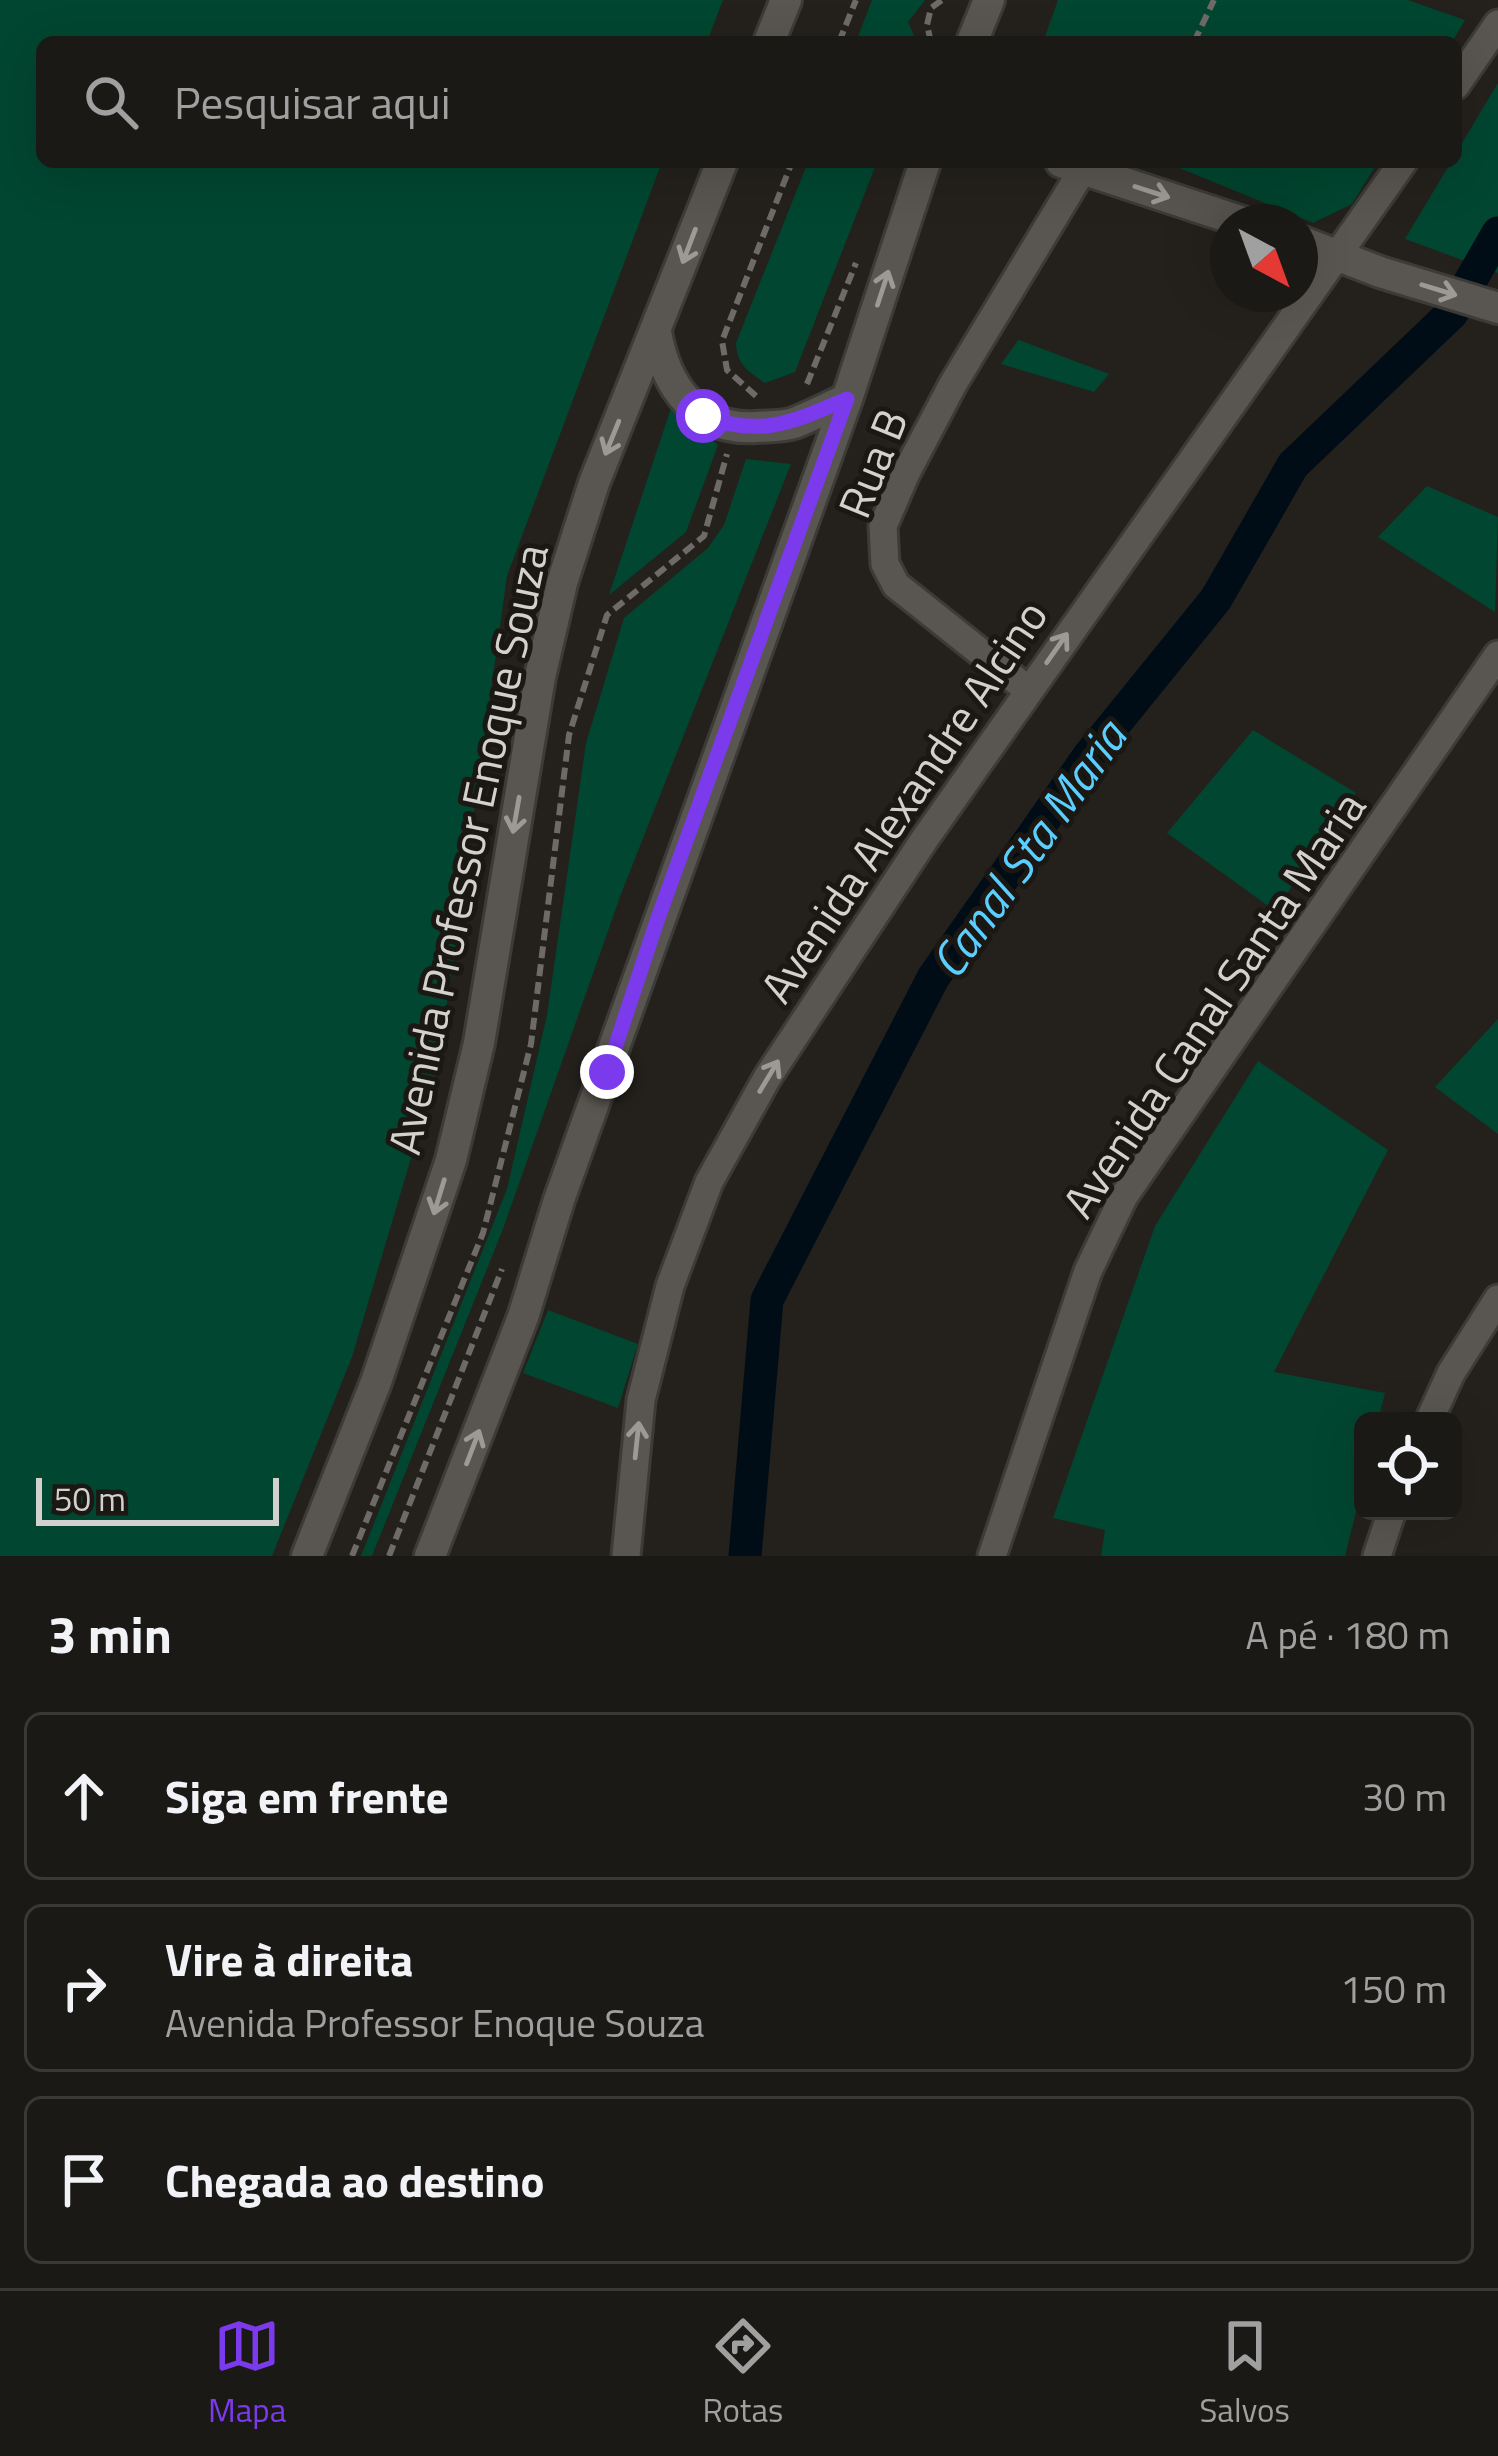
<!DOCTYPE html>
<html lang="pt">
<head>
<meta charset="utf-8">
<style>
	:root { --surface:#1b1916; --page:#24221f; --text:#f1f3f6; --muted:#a0a0a1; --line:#393835; --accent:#7c3aed }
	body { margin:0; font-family:"Titillium Web",sans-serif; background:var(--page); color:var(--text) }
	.controls { position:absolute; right:36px; bottom:36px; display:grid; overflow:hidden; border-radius:18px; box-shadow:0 12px 48px #0002 }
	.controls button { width:108px; height:108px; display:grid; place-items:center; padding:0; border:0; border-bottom:3px solid var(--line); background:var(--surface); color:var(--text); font:60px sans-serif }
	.compass { position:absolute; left:1210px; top:204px; width:108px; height:108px; border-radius:50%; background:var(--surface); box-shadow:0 12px 48px #0002; rotate:139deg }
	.scale { position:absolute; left:36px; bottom:30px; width:243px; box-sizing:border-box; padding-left:12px; border:6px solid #d3d1ce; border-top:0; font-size:33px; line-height:42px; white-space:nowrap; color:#d3d1ce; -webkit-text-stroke:9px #1b1814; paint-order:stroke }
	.stop { position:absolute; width:36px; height:36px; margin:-27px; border:9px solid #7c3aed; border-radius:50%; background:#fff }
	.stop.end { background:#7c3aed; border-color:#fff; box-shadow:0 3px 12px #0008 }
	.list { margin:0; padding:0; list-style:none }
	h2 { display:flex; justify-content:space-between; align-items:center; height:156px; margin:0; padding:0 48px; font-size:51px }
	h2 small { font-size:39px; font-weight:400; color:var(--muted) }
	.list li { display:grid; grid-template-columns:78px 1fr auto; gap:36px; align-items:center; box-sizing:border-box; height:168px; margin:0 24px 24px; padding:0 24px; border:3px solid var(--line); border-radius:18px }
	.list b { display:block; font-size:45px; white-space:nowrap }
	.list p { margin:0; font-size:39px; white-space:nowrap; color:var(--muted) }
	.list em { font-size:39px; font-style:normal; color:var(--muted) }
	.icon { flex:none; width:66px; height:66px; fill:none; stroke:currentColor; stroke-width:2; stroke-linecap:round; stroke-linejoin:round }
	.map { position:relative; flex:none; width:1498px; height:1556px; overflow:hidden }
	.search { position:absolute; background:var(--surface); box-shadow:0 12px 48px #0002; left:36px; right:36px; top:36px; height:132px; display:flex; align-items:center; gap:30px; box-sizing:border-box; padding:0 42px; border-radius:18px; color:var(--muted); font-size:45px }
	.sheet { height:732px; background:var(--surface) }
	nav { display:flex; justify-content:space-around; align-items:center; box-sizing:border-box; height:168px; border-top:3px solid var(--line); background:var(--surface); font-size:33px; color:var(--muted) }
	nav a { display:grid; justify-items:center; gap:6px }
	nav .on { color:var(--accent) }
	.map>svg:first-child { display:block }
	.green { fill:#004630 }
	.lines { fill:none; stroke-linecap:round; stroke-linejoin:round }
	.canal { stroke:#000d17; stroke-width:33 }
	.street-casing { stroke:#3d3b37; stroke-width:33 }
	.secondary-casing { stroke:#3d3b37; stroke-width:36 }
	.path { stroke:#6d6a67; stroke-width:6; stroke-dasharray:12 6; stroke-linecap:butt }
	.street { stroke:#595651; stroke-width:27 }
	.secondary { stroke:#595651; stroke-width:30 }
	.oneway { stroke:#9c9a96 }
	.route { stroke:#7c3aed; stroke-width:15 }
	.labels { text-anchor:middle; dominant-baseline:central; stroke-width:10; stroke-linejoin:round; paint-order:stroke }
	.street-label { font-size:45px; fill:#d3d1ce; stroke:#1b1814 }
	.water-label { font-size:48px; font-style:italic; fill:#5acfff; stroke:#1b1814 }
</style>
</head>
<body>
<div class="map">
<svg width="1498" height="1556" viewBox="0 0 1498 1556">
	<rect width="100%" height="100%" fill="#24211d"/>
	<g class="green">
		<path d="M0,0H723L707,42H42V162H662L507,576L438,1067L352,1357L272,1556H0Z"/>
		<path d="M872,0H925L908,22L917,42H856Z"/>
		<path d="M1058,0H1408L1465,20L1452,42H1043Z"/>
		<path d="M1498,83V273L1405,239L1451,162H1456V153Z"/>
		<path d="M808,162H877L795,372L765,383C748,371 737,365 736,343Z"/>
		<path d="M1165,162H1378L1352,204L1313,223Z"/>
		<path d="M1019,339V340L1109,374L1094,392L1001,364Z"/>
		<path d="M673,402L718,445L686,532L609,595Z"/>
		<path d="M746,459L791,464L621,894L503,1229L372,1556H361L507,1189L547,1015L586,743L624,618L708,548L724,525Z"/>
		<path d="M1427,486L1498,517L1495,612L1378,537Z"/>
		<path d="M1253,730L1356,793L1275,911L1167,833Z"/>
		<path d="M1498,1019V1134L1435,1087Z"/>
		<path d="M1258,1061L1388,1150L1274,1372L1385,1393L1378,1421H1363V1484L1345,1556H1101L1105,1530L1053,1518L1155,1226Z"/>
		<path d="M548,1310L638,1344L618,1408L523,1373Z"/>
	</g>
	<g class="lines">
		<path class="canal" d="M745,1556L767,1300L933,978L1088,757L1216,599L1293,465L1452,313L1498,233"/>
		<g class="street-casing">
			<g id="street">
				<path d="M1456,85L1498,24"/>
				<path d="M1028,690L896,585L885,564L883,526L906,473L953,384L1083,169"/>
				<path d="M1429,1421L1451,1373L1498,1299"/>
				<path d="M626,1556L641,1400L670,1286L709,1182L767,1078L924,840L1403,162"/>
				<path d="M992,1556L1088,1271L1124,1196L1498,655"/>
				<path d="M1377,1556L1392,1511"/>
			</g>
		</g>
		<g class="secondary-casing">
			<g id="secondary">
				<path d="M769,42L786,0"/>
				<path d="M972,42L989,0"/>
				<path d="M1061,162L1243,222"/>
				<path d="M1300,241L1380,272L1498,308"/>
				<path d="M656,332C665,385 696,431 756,427C768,426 782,427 794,423C812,416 829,407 847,399"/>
				<path d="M307,1556L376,1382L451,1160L479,1043L540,677L562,583L594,483L722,162"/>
				<path d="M430,1556L523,1317L559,1200L847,399L925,162"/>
			</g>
		</g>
		<g class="path">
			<path d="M839,42L856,0"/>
			<path d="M931,42L927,25L931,8L942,0"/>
			<path d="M1194,42L1214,0"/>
			<path d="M807,384L856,263"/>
			<path d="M756,396L727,370L722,341L792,162"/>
			<path d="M352,1556L483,1233L531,1044L569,735L607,615L704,536L727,454"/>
			<path d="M389,1556L502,1269"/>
		</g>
		<use href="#street" class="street"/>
		<use href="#secondary" class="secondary"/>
	</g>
	<defs><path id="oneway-shaft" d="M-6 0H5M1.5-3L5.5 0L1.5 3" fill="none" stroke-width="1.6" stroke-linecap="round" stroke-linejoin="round" transform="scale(3)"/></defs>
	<g class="oneway">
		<use href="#oneway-shaft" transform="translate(1152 192) rotate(18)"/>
		<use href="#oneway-shaft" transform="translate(689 246) rotate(111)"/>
		<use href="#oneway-shaft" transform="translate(883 288) rotate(-72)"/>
		<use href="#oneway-shaft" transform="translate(1439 290) rotate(17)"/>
		<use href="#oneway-shaft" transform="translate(612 438) rotate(112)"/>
		<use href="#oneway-shaft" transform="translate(1057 648) rotate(-55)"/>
		<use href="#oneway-shaft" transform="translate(516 815) rotate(100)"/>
		<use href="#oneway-shaft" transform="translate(769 1076) rotate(-59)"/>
		<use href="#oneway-shaft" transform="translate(439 1197) rotate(107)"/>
		<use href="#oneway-shaft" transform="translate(637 1440) rotate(-84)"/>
		<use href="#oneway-shaft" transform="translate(473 1447) rotate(-69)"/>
	</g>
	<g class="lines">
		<path class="route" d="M607,1072L658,918L847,399C793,422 760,438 703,416"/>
	</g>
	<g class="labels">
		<g class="street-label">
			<text transform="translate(872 463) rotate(-68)">Rua B</text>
			<text transform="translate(903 801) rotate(-56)">Avenida Alexandre Alcino</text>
			<text transform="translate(467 849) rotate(-78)">Avenida Professor Enoque Souza</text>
			<text transform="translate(1213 1004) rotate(-56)">Avenida Canal Santa Maria</text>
		</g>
		<g class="water-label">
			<text transform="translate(1028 849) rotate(-55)">Canal Sta Maria</text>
		</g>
	</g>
</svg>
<div class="controls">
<button><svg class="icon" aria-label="locate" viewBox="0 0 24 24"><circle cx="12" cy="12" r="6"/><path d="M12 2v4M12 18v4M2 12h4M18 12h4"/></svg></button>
</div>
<svg class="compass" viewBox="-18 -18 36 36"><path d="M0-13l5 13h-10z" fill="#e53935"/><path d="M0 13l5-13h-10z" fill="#a0a0a1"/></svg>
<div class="scale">50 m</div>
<div class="stop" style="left:703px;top:416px"></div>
<div class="stop end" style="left:607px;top:1072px"></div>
<div class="search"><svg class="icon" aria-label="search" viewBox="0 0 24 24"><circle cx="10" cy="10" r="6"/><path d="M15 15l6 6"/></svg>Pesquisar aqui</div>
</div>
<section class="sheet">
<h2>3 min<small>A pé · 180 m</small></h2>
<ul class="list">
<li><svg class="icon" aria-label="ahead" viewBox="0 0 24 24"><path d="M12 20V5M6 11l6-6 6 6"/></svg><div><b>Siga em frente</b></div><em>30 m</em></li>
<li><svg class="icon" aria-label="right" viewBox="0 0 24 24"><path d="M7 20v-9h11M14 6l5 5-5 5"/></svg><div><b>Vire à direita</b><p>Avenida Professor Enoque Souza</p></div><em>150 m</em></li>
<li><svg class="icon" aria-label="arrive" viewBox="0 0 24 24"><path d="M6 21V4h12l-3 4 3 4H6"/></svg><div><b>Chegada ao destino</b></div></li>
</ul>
</section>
<nav>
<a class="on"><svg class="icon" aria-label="map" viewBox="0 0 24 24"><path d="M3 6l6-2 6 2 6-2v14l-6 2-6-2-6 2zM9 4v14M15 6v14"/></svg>Mapa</a>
<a><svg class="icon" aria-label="directions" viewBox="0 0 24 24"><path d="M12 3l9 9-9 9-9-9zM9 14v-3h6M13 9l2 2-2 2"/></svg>Rotas</a>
<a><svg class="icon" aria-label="saved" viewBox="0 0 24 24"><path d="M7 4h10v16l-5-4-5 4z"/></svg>Salvos</a>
</nav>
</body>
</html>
